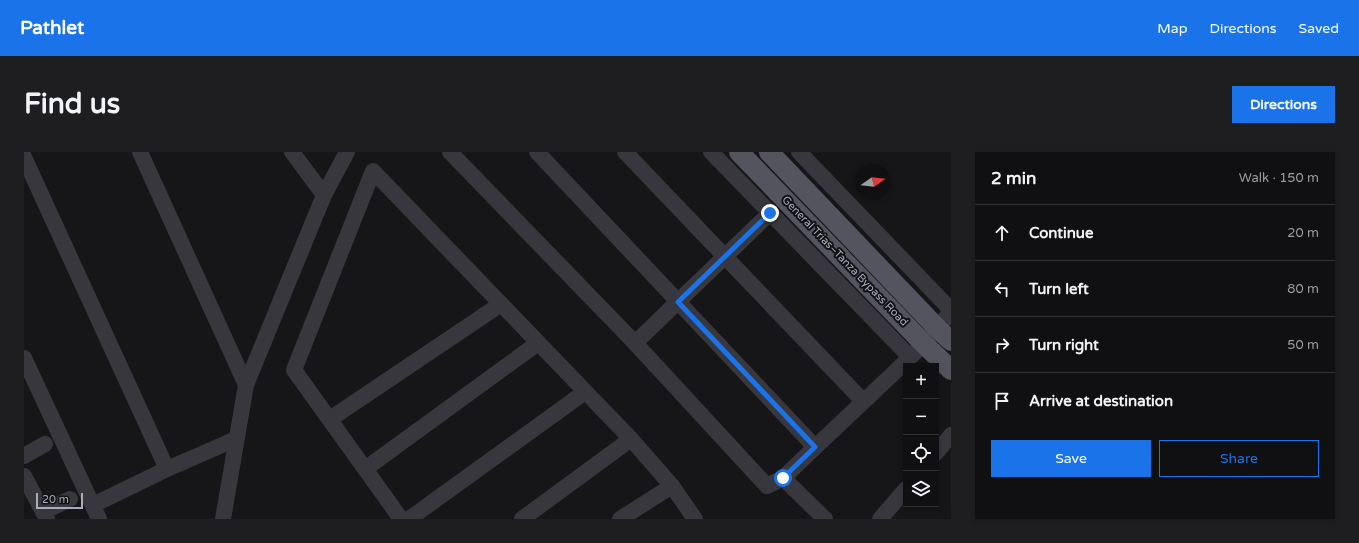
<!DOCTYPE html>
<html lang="en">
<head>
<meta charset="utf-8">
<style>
	:root { --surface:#101012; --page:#1e1e20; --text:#f1f3f6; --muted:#9c9d9f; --line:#303032; --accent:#1a73e8 }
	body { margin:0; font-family:"Varela Round",sans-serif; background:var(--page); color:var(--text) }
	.controls { position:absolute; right:12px; bottom:12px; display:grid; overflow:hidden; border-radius:0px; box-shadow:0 2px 6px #0003 }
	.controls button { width:36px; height:36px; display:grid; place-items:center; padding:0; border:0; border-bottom:1px solid var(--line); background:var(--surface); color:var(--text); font:20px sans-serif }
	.compass { position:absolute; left:831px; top:12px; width:36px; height:36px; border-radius:50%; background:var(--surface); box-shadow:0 2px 6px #0003; rotate:76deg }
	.scale { position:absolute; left:12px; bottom:10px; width:47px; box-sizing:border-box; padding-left:4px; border:2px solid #a8abb9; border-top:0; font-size:11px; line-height:14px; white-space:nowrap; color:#a8abb9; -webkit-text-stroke:3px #111113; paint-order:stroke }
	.stop { position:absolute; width:12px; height:12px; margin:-9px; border:3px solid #1a73e8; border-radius:50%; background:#fff }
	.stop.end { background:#1a73e8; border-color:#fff; box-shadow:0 1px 4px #0008 }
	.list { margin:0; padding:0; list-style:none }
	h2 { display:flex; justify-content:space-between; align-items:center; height:52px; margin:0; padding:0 16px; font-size:17px }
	h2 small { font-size:13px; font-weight:400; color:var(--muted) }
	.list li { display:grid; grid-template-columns:26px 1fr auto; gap:12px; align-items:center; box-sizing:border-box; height:56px; padding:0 16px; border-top:1px solid var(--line) }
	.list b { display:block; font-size:15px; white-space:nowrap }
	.list em { font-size:13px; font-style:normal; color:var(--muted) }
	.actions { display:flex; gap:8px; padding:12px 16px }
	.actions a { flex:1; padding:9px 0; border:1px solid var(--accent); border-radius:0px; text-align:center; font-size:14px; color:var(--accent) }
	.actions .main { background:var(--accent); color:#fff }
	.icon { flex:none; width:22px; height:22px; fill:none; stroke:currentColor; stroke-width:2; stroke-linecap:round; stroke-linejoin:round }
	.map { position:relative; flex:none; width:927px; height:367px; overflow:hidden; border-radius:0px }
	header { display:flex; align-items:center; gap:24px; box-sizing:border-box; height:56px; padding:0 20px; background:var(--accent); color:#fff }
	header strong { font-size:19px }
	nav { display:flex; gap:22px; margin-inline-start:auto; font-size:14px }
	.intro { display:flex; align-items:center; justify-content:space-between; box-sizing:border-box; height:96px; padding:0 24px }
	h1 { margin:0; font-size:28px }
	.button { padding:10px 18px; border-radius:0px; background:var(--accent); color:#fff; font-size:14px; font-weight:700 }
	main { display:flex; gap:24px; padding:0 24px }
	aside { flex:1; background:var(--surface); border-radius:0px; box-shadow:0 2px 6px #0003 }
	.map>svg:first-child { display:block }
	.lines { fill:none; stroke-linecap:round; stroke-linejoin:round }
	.minor { stroke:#37373d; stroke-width:16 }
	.major { stroke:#53545d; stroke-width:20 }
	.route { stroke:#1a73e8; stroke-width:5 }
	.labels { text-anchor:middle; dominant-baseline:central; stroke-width:4; stroke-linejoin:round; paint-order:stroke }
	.street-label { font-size:11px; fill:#a8abb9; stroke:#111113 }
</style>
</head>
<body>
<header>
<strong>Pathlet</strong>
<nav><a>Map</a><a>Directions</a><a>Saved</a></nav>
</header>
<div class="intro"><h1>Find us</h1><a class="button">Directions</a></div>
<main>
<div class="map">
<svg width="927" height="367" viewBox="0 0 927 367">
	<rect width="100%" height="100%" fill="#161618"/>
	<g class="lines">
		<g class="minor">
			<path d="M116,0L222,233"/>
			<path d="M268,0L300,43"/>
			<path d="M426,0L611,191L743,334L759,326C791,295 823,265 856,234C881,210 907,187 927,159"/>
			<path d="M513,0L791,295"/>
			<path d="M601,0L839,249"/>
			<path d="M687,0L886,205"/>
			<path d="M775,0L927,158"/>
			<path d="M0,5L143,317L69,353"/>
			<path d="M611,191L746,61"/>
			<path d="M0,206L75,367"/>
			<path d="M306,267L477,152"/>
			<path d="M912,301L927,283"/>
			<path d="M0,304L21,292"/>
			<path d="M143,317L212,287"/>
			<path d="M341,317L514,191"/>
			<path d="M0,324L23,367"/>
			<path d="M759,326L801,367"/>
			<path d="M648,334L671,367"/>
			<path d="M19,360L46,347"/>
			<path d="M199,367L222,233L300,43L323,0"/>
			<path d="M377,367L270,218L349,19L607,287L648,334L596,367"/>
			<path d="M385,367L561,240"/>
			<path d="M498,367L607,287"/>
			<path d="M856,367L882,337"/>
		</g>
		<g class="major">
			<path d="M715,0L900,192L927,218"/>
			<path d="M745,0L914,177L927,189"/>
		</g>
	</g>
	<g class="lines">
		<path class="route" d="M746,61L654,150L791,295L759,326"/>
	</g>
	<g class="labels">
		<g class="street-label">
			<text transform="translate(821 109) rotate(46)">General Trias–Tanza Bypass Road</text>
		</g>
	</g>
</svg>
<div class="controls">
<button>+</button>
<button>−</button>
<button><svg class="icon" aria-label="locate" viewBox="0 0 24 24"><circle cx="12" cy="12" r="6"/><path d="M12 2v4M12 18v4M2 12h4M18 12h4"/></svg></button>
<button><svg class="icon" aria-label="layers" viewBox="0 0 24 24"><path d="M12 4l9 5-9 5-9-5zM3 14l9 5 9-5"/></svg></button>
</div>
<svg class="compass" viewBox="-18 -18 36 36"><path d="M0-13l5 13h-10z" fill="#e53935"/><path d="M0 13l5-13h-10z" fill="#9c9d9f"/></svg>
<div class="scale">20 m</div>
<div class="stop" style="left:759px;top:326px"></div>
<div class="stop end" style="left:746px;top:61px"></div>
</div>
<aside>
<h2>2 min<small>Walk · 150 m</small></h2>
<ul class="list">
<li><svg class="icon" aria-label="ahead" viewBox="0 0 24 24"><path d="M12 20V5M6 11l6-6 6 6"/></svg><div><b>Continue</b></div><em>20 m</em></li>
<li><svg class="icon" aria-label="left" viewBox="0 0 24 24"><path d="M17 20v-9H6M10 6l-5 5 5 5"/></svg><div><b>Turn left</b></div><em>80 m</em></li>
<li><svg class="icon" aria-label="right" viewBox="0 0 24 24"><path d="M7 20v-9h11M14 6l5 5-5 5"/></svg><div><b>Turn right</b></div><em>50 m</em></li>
<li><svg class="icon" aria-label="arrive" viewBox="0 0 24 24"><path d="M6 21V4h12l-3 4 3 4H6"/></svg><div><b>Arrive at destination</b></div></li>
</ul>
<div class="actions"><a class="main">Save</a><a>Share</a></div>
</aside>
</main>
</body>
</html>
